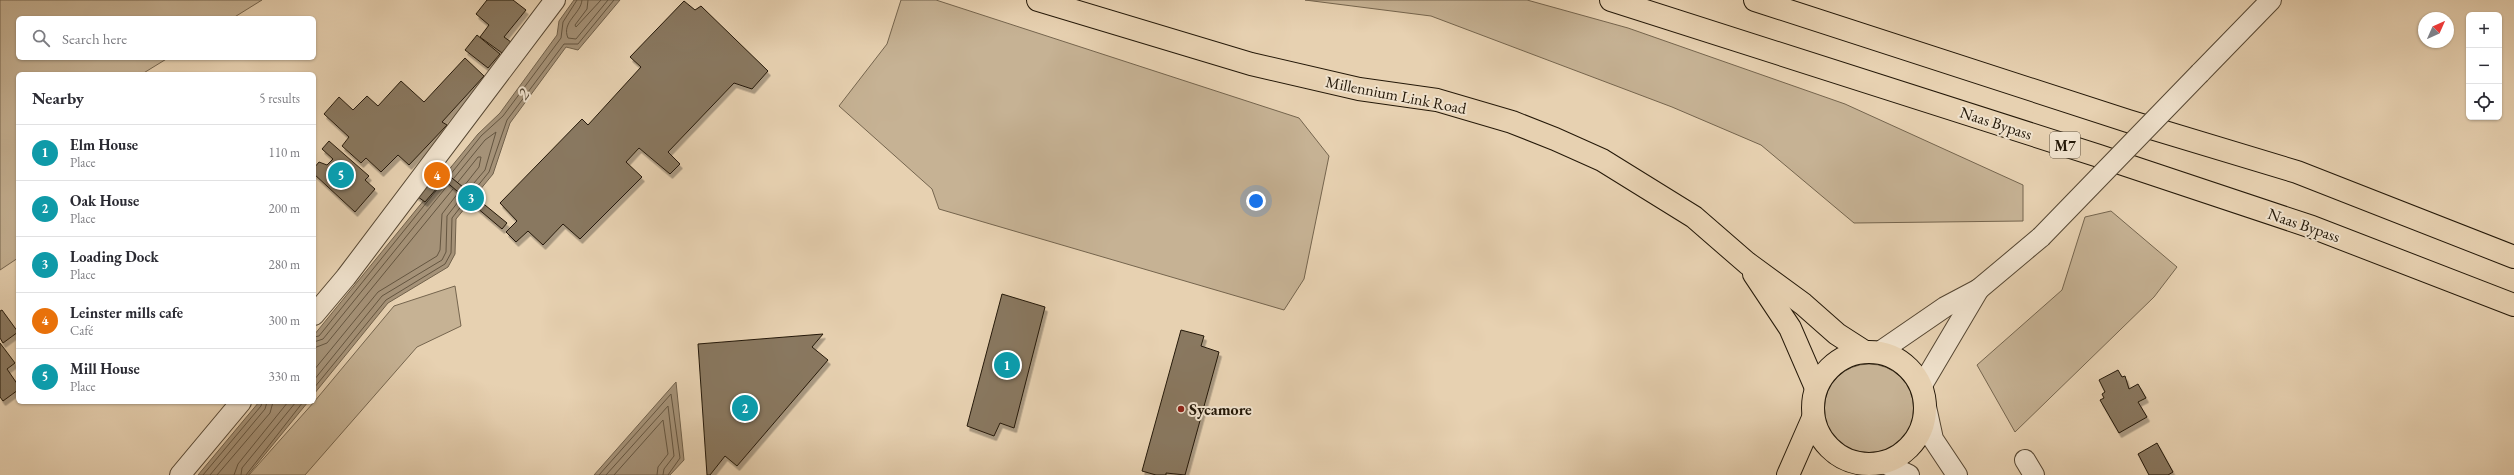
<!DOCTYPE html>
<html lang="en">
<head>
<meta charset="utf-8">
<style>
	:root { --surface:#fff; --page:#f7f7f7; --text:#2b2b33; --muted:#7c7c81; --line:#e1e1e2; --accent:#db2777 }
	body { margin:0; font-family:"EB Garamond",serif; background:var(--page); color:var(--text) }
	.controls { position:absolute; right:12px; top:12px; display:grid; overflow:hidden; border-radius:6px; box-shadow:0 1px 3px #0004 }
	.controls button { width:36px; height:36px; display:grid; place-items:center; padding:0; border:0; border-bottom:1px solid var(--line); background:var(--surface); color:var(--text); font:20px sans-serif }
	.compass { position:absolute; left:2418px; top:12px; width:36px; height:36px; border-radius:50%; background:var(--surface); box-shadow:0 1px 3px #0004; rotate:45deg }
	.you { position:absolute; left:1256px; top:201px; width:14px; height:14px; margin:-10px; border:3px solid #fff; border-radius:50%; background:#1a73e8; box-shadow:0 0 0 6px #1a73e833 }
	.badge { display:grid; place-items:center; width:26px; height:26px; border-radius:50%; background:var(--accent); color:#fff; font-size:13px; font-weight:700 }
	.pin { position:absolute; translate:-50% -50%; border:2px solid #fff; box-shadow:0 1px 4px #0006 }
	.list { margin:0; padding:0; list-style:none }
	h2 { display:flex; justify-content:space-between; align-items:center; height:52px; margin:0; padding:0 16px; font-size:17px }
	h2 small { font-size:13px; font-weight:400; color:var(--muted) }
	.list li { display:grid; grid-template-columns:26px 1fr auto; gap:12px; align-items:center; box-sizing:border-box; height:56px; padding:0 16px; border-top:1px solid var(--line) }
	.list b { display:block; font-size:15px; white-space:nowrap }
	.list p { margin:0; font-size:13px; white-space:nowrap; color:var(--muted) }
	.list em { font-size:13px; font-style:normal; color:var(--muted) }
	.icon { flex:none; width:22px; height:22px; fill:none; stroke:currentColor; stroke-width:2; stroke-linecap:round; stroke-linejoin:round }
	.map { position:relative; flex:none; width:2514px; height:475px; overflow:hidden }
	.search { position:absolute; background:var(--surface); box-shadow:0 1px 3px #0004; left:16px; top:16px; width:300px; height:44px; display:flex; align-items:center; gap:10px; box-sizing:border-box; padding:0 14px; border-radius:6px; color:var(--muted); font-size:15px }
	.panel { position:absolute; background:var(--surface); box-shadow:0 1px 3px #0004; left:16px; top:72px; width:300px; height:332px; border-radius:6px }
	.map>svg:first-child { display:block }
	.green { fill:#c6b294; stroke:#75654e }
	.water { fill:#a59278; stroke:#71614b }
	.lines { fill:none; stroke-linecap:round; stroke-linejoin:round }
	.shore { stroke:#645540; stroke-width:1 }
	.building { fill:#897860; stroke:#241808; filter:url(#shadow) }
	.minor-casing { stroke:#554632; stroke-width:22 }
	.major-casing { stroke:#241808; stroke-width:24 }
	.highway-casing { stroke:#241808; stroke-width:24 }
	.minor { stroke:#efe1cc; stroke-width:20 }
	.major { stroke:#e7d1b1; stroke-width:22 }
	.highway { stroke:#e7d1b1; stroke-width:22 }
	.minor-bridge-casing { stroke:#554632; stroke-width:22; stroke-linecap:butt }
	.minor-bridge { stroke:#efe1cc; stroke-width:20 }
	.poi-dot { fill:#8f2418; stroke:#efe1cc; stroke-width:1.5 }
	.labels { text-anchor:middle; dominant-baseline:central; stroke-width:4; stroke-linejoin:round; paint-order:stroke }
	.shield { fill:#efe1cc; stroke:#615443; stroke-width:1 }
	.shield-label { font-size:15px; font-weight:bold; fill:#241808 }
	.street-label { font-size:16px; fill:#241808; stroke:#efe1cc }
	.poi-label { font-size:16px; font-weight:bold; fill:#241808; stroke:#efe1cc; text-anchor:start }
	.water-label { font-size:17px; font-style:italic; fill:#584935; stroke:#efe1cc }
</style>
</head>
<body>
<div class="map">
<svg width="2514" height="475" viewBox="0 0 2514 475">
	<defs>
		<filter id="shadow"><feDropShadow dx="2.5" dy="4.5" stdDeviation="0" flood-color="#0004"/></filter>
	</defs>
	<rect width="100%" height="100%" fill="#e7d1b1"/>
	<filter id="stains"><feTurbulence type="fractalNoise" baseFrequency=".005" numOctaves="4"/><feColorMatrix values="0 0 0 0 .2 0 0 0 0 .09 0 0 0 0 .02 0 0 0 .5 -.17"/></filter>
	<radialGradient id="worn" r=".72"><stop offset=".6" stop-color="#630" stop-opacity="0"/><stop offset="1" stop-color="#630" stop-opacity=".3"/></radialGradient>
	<g class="green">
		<path d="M0,0H262L233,18H18V58H168L142,74H18V258L0,270Z"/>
		<path d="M901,0H936L1299,118L1329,156L1304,279L1284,310L939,209L932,189L839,106L887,44Z"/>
		<path d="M1305,0H1527L1628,28L1845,104L2023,185V221L1854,223L1761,145L1672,107L1431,16Z"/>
		<path d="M2111,211L2177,267L2154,297L2015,432L1977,365L2062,290L2085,217Z"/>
		<path d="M455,286L461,326L417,347L305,475H249L314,402L394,306Z"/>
		<circle cx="1869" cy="409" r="45"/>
	</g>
	<g class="water">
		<path d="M574,0H620L578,50L566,47L510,123L493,174L456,219L455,254L448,267L388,303L314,394V335L478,134L500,113L557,35L559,21Z"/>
		<path d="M676,382L684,460L670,475H594Z"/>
		<path d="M259,402H308L248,475H198Z"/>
	</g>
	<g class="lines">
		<g class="shore">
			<path d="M582,0C581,14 561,22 568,38L576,39L608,0"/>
			<path d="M588,0L587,9L575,25L576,27L601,0"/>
			<path d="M450,175L481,136L503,116L561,38L563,22L577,0"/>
			<path d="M454,178L485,140L496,132L485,170L468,190"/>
			<path d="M458,182L478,157H481L479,167L464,186"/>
			<path d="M472,193L489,172L507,120L564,44H578L614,0"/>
			<path d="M314,337L319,336L444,181"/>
			<path d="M314,342L323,339L448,185"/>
			<path d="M314,348L327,343L453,189"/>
			<path d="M314,370L378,292L437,256L440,250L442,214L458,193"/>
			<path d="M314,380L382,296L442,260L446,252L447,216L462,197"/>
			<path d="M314,388L386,300L445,264L451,253L452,218L466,200"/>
			<path d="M203,475L261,406L262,402"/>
			<path d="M210,475L265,409L267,402"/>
			<path d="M217,475L270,413L273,402"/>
			<path d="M234,475L238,464L288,402"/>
			<path d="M241,475L242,468L296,402"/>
			<path d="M246,475L303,402"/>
			<path d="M599,475L671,394L680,458L668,475"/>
			<path d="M606,475L668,406L674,456L664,469L663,475"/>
			<path d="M614,475L663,420L668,454L658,467L657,475"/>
		</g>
	</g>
	<g class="building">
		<path d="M487,0H513L526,10L504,37L511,42L502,53L480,37L489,25L476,14Z"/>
		<path d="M684,1L695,10L701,6L768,71L752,89L734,83L668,152L680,164L670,174L639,148L626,162L642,177L580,239L563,224L543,245L528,231L516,242L506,232L517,221L500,203L582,119L588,125L641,67L630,57Z"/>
		<path d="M477,35L500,54L488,68L465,50Z"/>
		<path d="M465,58L484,76L442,122L447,125L409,165L398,155L381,172L366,158L361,163L342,146L349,137L324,114L339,97L353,110L367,96L378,106L401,81L424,102Z"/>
		<path d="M329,141L369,176L365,180L375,189L355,212L314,174V168L319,162L327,165L333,159L322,149Z"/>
		<path d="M436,165L507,223L502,229L444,180L425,202L414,194Z"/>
		<path d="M1002,294L1045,307L1014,428L1000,423L994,436L967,426Z"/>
		<path d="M2,310L18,332L3,343L0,338V311Z"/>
		<path d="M1181,330L1204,336L1201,346L1219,352L1185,475L1166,473V475H1156L1142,471Z"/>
		<path d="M823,334L812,347L828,360L737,466L725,456L710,475H707L698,344Z"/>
		<path d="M0,343L15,363L7,369L18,385V390L3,401L0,397Z"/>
		<path d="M2118,370L2122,377L2125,376L2129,389L2138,384L2146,398L2138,402L2147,417L2119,433L2100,400L2104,398L2102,394L2105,392L2099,380Z"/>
		<path d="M2157,443L2173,472L2168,475H2149L2138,454Z"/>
	</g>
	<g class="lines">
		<g class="minor-casing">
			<g id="minor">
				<path d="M2200,73L2271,0"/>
				<path d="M314,315L346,277L555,0"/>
				<path d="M1878,353L1945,307L1979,289L2041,237"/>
				<path d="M1921,387L1979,289"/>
				<path d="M1925,402L1933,439L1957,475"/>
				<path d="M2025,460L2034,475"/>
				<path d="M1884,463L1909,475"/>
				<path d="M180,475L241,402"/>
			</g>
		</g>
		<g class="major-casing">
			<g id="major">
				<path d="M1038,0L1251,64L1359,89L1437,100L1512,122L1555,139L1602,160L1694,217L1747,263L1803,304L1837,334L1865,352"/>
				<path d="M1754,274L1790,328L1816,388"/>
				<circle cx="1869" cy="408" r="56"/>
				<path d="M1788,475L1813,418"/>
			</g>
		</g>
		<g class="highway-casing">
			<g id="highway">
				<path d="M1611,0L2099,156L2312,227L2514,305"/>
				<path d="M1755,0L2128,121L2297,172L2514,257"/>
			</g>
		</g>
		<use href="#minor" class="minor"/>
		<use href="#major" class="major"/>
		<use href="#highway" class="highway"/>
		<g class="minor-bridge-casing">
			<path id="minor-bridge" d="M2041,237L2200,73"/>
		</g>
		<use href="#minor-bridge" class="minor-bridge"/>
	</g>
	<circle class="poi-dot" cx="1181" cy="409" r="4"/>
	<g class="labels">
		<rect class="shield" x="2050" y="132" width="30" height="26" rx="3"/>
		<g class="shield-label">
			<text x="2065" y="145">M7</text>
		</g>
		<g class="street-label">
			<text transform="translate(1396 95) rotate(11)">Millennium Link Road</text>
			<text transform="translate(1996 123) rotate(18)">Naas Bypass</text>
			<text transform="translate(2304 225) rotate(19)">Naas Bypass</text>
		</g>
		<g class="poi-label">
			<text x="1189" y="409">Sycamore</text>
		</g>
		<g class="water-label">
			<text transform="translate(523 94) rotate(-54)">2</text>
		</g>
	</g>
	<rect width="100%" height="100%" filter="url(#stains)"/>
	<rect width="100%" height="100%" fill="url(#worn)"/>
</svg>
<div class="controls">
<button>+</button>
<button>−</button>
<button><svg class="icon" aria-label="locate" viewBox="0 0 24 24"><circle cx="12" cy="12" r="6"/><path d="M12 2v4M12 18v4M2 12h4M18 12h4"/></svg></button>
</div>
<svg class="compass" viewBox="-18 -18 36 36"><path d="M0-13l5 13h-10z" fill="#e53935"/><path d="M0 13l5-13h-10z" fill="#7c7c81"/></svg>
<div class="you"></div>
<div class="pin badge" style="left:1007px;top:365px;background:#0f9aa8">1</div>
<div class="pin badge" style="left:745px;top:408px;background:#0f9aa8">2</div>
<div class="pin badge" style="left:471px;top:198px;background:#0f9aa8">3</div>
<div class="pin badge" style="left:437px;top:175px;background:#e8710a">4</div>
<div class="pin badge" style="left:341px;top:175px;background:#0f9aa8">5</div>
<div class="search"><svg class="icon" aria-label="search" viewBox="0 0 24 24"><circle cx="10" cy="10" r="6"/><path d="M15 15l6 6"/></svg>Search here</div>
<section class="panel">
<h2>Nearby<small>5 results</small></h2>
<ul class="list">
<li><span class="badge" style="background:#0f9aa8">1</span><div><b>Elm House</b><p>Place</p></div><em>110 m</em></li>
<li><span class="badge" style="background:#0f9aa8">2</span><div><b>Oak House</b><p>Place</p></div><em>200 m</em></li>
<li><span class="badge" style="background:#0f9aa8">3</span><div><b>Loading Dock</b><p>Place</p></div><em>280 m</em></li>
<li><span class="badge" style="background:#e8710a">4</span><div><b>Leinster mills cafe</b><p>Café</p></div><em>300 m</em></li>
<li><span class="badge" style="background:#0f9aa8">5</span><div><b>Mill House</b><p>Place</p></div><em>330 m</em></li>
</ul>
</section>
</div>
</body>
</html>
